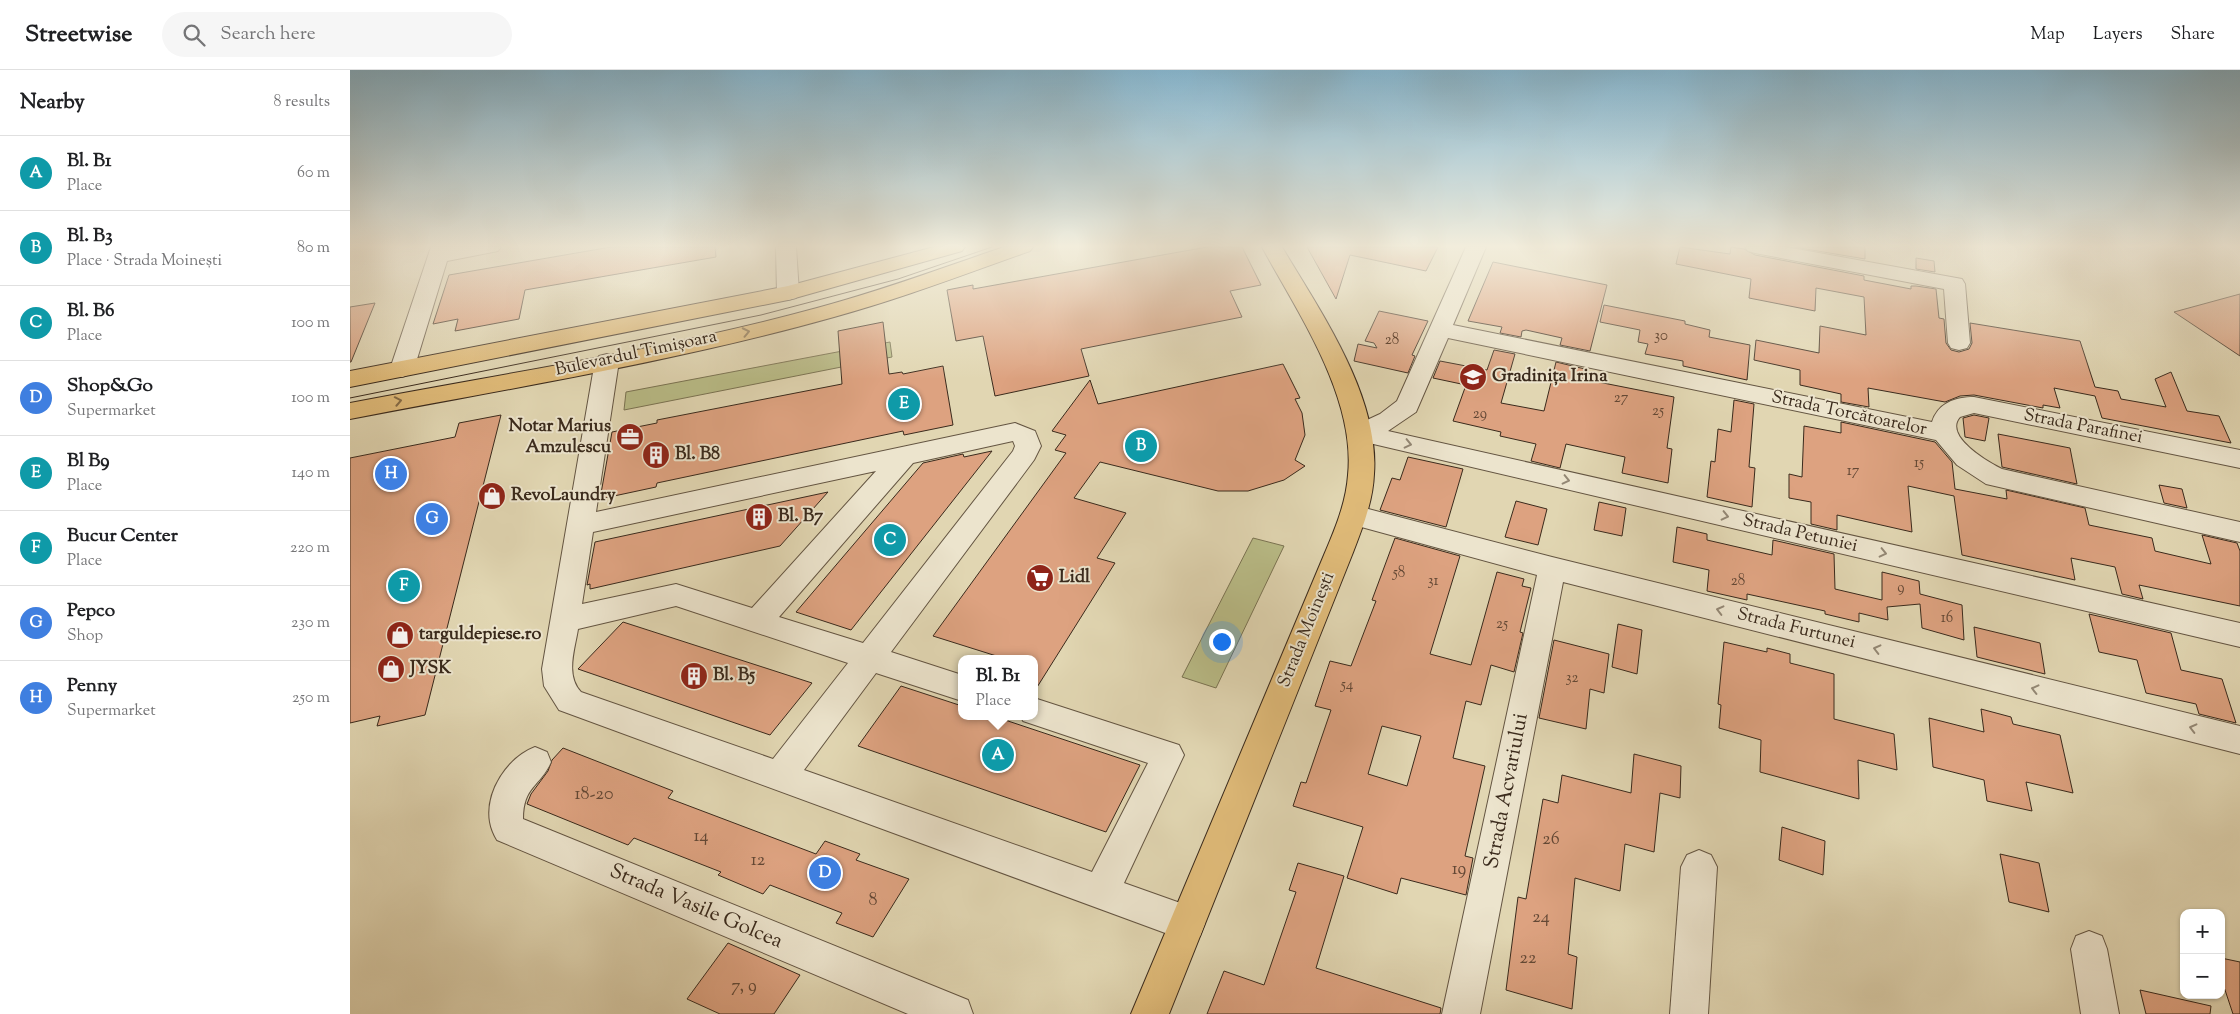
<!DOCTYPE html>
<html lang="en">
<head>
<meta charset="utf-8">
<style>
	:root { --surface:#fff; --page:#f6f6f6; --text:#202124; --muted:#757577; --line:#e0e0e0; --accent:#8f2418 }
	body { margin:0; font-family:"Sorts Mill Goudy",serif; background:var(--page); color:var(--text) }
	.controls { position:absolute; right:15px; bottom:15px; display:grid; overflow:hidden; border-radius:10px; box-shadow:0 1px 4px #0004 }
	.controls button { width:45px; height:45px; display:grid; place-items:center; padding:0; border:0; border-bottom:1px solid var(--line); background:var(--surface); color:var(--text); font:25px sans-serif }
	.you { position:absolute; left:871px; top:571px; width:18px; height:18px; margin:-12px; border:4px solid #fff; border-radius:50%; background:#1a73e8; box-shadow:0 0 0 8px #1a73e833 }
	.badge { display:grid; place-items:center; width:32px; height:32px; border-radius:50%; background:var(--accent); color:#fff; font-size:16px; font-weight:700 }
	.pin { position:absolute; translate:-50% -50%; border:2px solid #fff; box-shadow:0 1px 5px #0006 }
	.popup { position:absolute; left:608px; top:585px; width:80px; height:65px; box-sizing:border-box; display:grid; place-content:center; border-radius:10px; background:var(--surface); filter:drop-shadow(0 1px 4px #0005); font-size:16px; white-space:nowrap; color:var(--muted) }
	.popup b { font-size:19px; color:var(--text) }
	.popup::after { content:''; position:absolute; left:50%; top:100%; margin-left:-10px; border:10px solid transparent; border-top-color:var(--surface) }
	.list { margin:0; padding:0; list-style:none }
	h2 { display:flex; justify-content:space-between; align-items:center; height:65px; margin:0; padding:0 20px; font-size:21px }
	h2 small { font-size:16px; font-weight:400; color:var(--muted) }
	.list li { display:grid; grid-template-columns:32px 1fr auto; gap:15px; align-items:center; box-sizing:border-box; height:75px; padding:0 20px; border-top:1px solid var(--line) }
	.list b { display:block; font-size:19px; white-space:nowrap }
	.list p { margin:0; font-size:16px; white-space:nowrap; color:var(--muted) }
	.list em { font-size:16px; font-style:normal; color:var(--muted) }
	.icon { flex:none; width:28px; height:28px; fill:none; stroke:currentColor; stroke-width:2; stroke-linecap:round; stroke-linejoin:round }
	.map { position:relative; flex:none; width:1890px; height:944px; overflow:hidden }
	header { display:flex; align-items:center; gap:30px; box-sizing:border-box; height:70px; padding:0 25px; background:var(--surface); border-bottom:1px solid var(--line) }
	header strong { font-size:24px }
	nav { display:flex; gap:28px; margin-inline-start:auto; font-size:18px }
	.search { width:350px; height:45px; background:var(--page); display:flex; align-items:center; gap:12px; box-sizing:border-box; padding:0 18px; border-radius:28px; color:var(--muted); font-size:19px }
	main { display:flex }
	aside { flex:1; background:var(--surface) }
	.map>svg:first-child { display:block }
	.green { fill:#b9bc87; stroke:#7a7352 }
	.building { fill:#dda280; stroke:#3a2a1c; fill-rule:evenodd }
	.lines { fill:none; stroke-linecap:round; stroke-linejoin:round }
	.minor-casing { stroke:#645542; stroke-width:2 }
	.major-casing { stroke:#3a2a1c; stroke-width:2 }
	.minor { fill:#ece4cd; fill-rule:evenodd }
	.major { fill:#e0bb79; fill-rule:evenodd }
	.tram { stroke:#3a2a1c; stroke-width:1 }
	.oneway { stroke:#856b46 }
	.oneway2 { stroke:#938774 }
	.labels { text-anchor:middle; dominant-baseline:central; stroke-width:4; stroke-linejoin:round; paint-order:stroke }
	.number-label { font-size:15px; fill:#634835 }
	.street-label { font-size:18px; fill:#3a2a1c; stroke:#ece4cd }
	.poi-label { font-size:18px; font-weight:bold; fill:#3a2a1c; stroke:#ece4cd; text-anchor:start }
	.near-number-label { font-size:18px; fill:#634835 }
	.near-street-label { font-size:21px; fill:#3a2a1c; stroke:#ece4cd }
</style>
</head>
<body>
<header>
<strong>Streetwise</strong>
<div class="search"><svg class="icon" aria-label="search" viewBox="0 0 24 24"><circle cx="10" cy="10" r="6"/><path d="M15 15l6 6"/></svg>Search here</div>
<nav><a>Map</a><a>Layers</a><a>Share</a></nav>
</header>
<main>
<aside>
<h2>Nearby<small>8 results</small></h2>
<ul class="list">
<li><span class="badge" style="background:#0f9aa8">A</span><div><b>Bl. B1</b><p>Place</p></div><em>60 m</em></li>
<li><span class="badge" style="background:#0f9aa8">B</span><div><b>Bl. B3</b><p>Place · Strada Moinești</p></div><em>80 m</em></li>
<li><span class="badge" style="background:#0f9aa8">C</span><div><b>Bl. B6</b><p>Place</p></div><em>100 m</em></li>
<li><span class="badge" style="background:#3f7fe0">D</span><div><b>Shop&amp;Go</b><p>Supermarket</p></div><em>100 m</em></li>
<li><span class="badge" style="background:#0f9aa8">E</span><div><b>Bl B9</b><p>Place</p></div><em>140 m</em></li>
<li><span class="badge" style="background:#0f9aa8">F</span><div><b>Bucur Center</b><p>Place</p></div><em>220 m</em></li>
<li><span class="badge" style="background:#3f7fe0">G</span><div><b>Pepco</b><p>Shop</p></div><em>230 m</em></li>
<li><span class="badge" style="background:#3f7fe0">H</span><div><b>Penny</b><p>Supermarket</p></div><em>250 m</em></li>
</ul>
</aside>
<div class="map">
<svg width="1890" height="944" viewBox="0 0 1890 944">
	<rect width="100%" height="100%" fill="#e1d6b2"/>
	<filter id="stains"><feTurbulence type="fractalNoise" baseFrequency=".004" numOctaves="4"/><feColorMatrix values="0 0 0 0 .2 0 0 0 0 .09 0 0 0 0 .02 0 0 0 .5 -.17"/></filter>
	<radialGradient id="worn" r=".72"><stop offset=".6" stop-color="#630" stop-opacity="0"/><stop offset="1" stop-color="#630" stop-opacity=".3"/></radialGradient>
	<g class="green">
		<path d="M540,272L542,287L274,340L276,322Z"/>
		<path d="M903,468L934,476L866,618L832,607Z"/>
	</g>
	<g class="building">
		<path d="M261,177H365L366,187L175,220L169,249L105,261L108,249L83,254L99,205Z"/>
		<path d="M857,177H892L911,215L880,221L892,247L731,279L739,306L645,326L633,266L606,271L597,220L623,215V219Z"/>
		<path d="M957,177H1088L1076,201L1000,185L986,229Z"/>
		<path d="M1330,177L1380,184L1381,177L1394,179L1405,185L1514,206V210L1561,219V216H1566L1586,219L1589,248L1594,249L1596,273L1601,280L1609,282L1619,279L1622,273L1620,253L1730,271L1745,317L1768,321L1771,329L1816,337L1805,309L1821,302L1837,341L1869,346L1881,373L1752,348L1745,326L1704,318L1710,338L1693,335V338L1624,325L1610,326L1595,332L1518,318L1519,337L1491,332V324L1450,315V300L1404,290L1406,270L1469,283L1470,256L1516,265L1514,227L1466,218L1465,241L1399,228L1401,209L1326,194Z"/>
		<path d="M1444,177H1515V189Z"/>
		<path d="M1566,188L1584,191L1585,202L1566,199Z"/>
		<path d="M1143,192L1257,215L1240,281L1210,275L1212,268L1176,260L1172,261L1171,267L1150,263L1152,257L1118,251Z"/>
		<path d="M1890,224V286L1824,242Z"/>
		<path d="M25,233L1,292H0V237Z"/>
		<path d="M1254,235L1335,251V254L1360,260L1359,267L1400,275L1397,310L1333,296V291L1295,284L1298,274L1288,272L1290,260L1250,252Z"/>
		<path d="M1029,241L1078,251L1062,285L1065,286L1058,303L1004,291L1008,274L1027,278L1024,273L1015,271Z"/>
		<path d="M533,252L539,304L552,302L553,304L593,296L603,355L554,365L553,361L307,413L306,417L250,429L262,362L307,353V350L492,314L488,261Z"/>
		<path d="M1144,280L1165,284L1151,333L1194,341L1206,292L1235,299L1233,309L1324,327L1317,378L1322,379L1318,413L1272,403L1275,387L1216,374L1210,398L1181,391L1186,374L1150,366L1151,362L1103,351L1116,315L1083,308L1090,291L1137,300Z"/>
		<path d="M933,294L950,328L945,329L952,343L955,365L945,390L955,396L934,410L898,421H868L750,392L724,428L776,443L747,488L765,493L684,622V589H656L583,566L716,383L705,380L716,365L702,361L740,310L748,334Z"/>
		<path d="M1384,330L1404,334L1399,397L1405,398L1402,437L1357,427L1361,391L1365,392L1368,359L1381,362Z"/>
		<path d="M151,345L75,645L27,656L30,646L0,653V388L105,367L109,353Z"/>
		<path d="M1624,345L1639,348L1635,371L1615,367L1613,348Z"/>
		<path d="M1491,352L1585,372L1602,392L1605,419L1657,429L1656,420L1735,438L1739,455L1802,468L1805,481L1861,494L1852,465L1887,473L1890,481V536L1789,515L1793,529L1772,524L1765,497L1721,488L1725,510L1612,485L1604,426L1558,416L1562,462L1487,445V460L1461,454V432L1439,428V404L1452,407L1454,356L1491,363Z"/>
		<path d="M1648,364L1720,378L1727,414L1652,397Z"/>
		<path d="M642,381L501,560L446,542L573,393L613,384L614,387Z"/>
		<path d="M1058,387L1113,399L1096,457L1030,440L1042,408L1050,410Z"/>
		<path d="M1809,415L1832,419L1837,438L1814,433Z"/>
		<path d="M478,422L430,476L240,519V514L237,515L245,472Z"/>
		<path d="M1166,431L1197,439L1188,475L1155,467Z"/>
		<path d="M1249,432L1276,438L1272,466L1244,460Z"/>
		<path d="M1327,457L1357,464V470L1422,485L1423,470L1484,484L1485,519L1532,530V502L1569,511L1570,524L1612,535L1614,570L1572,558L1570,534L1537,537L1538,550L1509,543V552L1475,544V541L1397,524V530L1357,521L1359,500L1323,492Z"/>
		<path d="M1045,468L1110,486L1080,584L1121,595L1147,502L1174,509L1172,516L1181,518L1170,562L1173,563L1164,602L1141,595L1131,635L1116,631L1103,688L1135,696L1115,786L1123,788L1116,825L1051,808L1047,824L997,808L1013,757L943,736L951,712L956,713L981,640L965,636L980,591L1001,596L1026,531L1022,530ZM1032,656L1071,666L1057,716L1018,704Z"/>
		<path d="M1739,544L1821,563L1831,600L1872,609L1886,653L1849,644L1846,634L1796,623L1787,590L1749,582Z"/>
		<path d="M273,552L462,613L420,665L228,599Z"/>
		<path d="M1268,554L1292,560L1287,604L1262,597Z"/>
		<path d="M1624,557L1690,573L1695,604L1627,587Z"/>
		<path d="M1204,570L1259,584L1254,623L1240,619L1236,659L1189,648Z"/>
		<path d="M1374,572L1417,582V578L1440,584V593L1484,604V649L1544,664L1547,700L1508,690L1509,729L1410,702L1411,670L1369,658L1371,635L1368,634Z"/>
		<path d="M551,616L612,636V646H643L790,695L756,762L508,676Z"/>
		<path d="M1631,639L1661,647L1663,654L1710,665L1723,723L1676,712L1682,741L1637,731L1634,710L1583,697L1579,648L1634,662Z"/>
		<path d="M213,678L323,721L318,728L466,784L475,771L510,784L506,790L559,809L523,867L486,853L492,843L420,815L413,824L368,805L371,802L284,768L278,775L177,734L181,724L198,701L202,690Z"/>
		<path d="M1284,684L1331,696L1330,728L1310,723L1304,782L1275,774L1270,821L1225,808L1218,884L1227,887L1222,939L1156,920L1168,827L1176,829L1193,729L1208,733L1212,705L1281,723Z"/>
		<path d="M1432,757L1475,771L1473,805L1429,790Z"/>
		<path d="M1650,784L1689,793L1699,842L1659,832Z"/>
		<path d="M948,793L994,806L966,898L1091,938L1090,944H857L874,901L914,915L946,822L939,820Z"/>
		<path d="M378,873L450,905L424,944H370L337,929Z"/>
		<path d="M1871,888L1890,892V944H1883L1871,908Z"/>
		<path d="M1790,920L1861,936L1860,944H1796Z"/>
	</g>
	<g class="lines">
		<g class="minor-casing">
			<g id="minor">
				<path d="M81,177H151L148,181L97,191L64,299L60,304L52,307L44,304L40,299Z"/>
				<path d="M426,177H446L449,223L446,228L438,230L430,228L427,223Z"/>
				<path d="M1116,177H1136L1103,255L1582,352C1588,333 1605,327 1624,327L1890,380V398L1624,343L1610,347C1593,366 1638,392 1652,399L1890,452V472L1636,414L1607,395L1586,370L1098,268L1066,342L1038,361L1890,553V577L1002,369L999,363L1002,357L1030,344L1047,331Z"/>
				<path d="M1395,177H1436L1612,209L1615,214L1620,273L1617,278L1609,280L1601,278L1598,273L1594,219L1405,183L1398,181Z"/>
				<path d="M257,284L265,286L269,291L246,442L665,353L685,361L691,376L684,390L541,582L612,605V631L526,603L454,700L742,802L798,693L673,651L671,646H684V628L829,675L834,685L774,813L850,840L855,853L850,866L837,871L209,640L194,616L192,599L245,291L249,286ZM663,371L665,376L663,381L513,573L429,547L563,393ZM526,401L402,538L326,514L232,534L243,462ZM326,536L498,593L423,689L231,622C215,605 225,579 228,559Z"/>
				<path d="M1003,435L1202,487L1890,656V684L1213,512L1130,944H1092L1187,505L993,452L990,445L993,438Z"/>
				<path d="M185,677L197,682L201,692C190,717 173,716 173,749L618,930L623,944H558L147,770C144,765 141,758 140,752C135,722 157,688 185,677Z"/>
				<path d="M1349,780L1361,785L1367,797L1358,944H1320L1331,797L1337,785Z"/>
				<path d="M1739,861L1752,866L1757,879L1769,944H1731L1721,879L1726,866Z"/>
			</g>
		</g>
		<g class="major-casing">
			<g id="major">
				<path d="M584,177H615L612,181L438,230L0,317V301L438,216Z"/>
				<path d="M654,177H683L680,181C615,204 550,229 484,247C325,292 161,318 0,349V333C156,303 314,280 467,238C531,221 592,198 654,177Z"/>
				<path d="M912,177H932C970,241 1030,326 1024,404C1023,432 1012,459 1002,485L819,944H781L974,485C985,459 996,433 998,405C1006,327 948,243 912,177Z"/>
			</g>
		</g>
		<use href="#minor" class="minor"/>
		<use href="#major" class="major"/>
		<path class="tram" d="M0,328L411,245L548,209L642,177"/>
	</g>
	<defs><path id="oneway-chevron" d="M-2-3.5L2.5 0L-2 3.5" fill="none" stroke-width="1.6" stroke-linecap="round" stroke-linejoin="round" transform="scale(1.25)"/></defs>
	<g class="oneway">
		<use href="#oneway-chevron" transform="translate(396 262) rotate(-12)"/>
		<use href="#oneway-chevron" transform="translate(48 331) rotate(-11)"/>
	</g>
	<g class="oneway2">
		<use href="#oneway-chevron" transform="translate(1058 374) rotate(13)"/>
		<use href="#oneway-chevron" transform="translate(1216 410) rotate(13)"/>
		<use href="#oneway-chevron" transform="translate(1375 446) rotate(13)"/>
		<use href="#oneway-chevron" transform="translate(1533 483) rotate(13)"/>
		<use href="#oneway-chevron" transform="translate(1370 540) rotate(-166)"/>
		<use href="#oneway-chevron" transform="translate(1527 579) rotate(-166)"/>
		<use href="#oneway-chevron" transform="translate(1685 619) rotate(-166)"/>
		<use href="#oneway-chevron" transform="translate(1843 658) rotate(-166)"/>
	</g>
	<linearGradient id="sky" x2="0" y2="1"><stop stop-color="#86b6cf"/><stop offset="0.57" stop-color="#f2eddc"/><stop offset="1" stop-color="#f2eddc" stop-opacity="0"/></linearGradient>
	<rect width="1890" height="309" fill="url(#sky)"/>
	<defs>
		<g id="school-disc" transform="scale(1.4375)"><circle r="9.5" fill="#8f2418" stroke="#ece4cd"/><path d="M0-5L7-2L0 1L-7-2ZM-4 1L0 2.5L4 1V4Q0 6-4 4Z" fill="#fff"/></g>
		<g id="office-disc" transform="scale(1.4375)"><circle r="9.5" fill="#8f2418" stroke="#ece4cd"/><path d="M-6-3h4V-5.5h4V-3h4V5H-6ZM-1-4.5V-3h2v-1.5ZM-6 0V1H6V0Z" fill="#fff"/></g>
		<g id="building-disc" transform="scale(1.4375)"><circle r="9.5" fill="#8f2418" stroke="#ece4cd"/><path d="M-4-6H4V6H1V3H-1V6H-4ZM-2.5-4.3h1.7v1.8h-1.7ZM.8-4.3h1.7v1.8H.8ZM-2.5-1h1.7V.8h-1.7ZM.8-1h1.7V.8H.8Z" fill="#fff"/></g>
		<g id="shop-disc" transform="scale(1.4375)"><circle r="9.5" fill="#8f2418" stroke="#ece4cd"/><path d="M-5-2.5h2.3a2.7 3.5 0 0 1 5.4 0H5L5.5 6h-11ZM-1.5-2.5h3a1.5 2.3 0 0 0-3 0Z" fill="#fff"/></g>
		<g id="supermarket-disc" transform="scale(1.4375)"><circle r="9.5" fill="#8f2418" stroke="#ece4cd"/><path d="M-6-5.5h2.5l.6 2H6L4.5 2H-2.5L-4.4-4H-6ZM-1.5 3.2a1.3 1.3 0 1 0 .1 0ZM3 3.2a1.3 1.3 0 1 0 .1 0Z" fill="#fff"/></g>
	</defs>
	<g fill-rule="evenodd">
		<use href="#school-disc" x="1123" y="307"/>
		<use href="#office-disc" x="280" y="367"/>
		<use href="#building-disc" x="306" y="385"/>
		<use href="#shop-disc" x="142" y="426"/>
		<use href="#building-disc" x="409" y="447"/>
		<use href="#supermarket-disc" x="690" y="508"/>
		<use href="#shop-disc" x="50" y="565"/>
		<use href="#shop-disc" x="41" y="599"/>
		<use href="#building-disc" x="344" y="606"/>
	</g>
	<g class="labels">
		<g class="number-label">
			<text x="1311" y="266">30</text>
			<text x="1042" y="270">28</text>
			<text x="1271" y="328">27</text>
			<text x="1308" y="341">25</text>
			<text x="1130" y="344">29</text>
			<text x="1569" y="393">15</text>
			<text x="1503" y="401">17</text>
			<text x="1049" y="503">58</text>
			<text x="1083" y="511">31</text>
			<text x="1388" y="511">28</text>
			<text x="1551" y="518">9</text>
			<text x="1597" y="548">16</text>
			<text x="1152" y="554">25</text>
			<text x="1222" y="608">32</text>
			<text x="997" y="615">54</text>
		</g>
		<g class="street-label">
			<text transform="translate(286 284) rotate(-12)">Bulevardul Timișoara</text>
			<text transform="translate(1499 344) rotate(12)">Strada Torcătoarelor</text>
			<text transform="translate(1733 357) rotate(11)">Strada Parafinei</text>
			<text transform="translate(1450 464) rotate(13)">Strada Petuniei</text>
			<text transform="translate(1446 559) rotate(14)">Strada Furtunei</text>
			<text transform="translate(957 560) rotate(-68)">Strada Moinești</text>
		</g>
		<g class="poi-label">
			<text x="1142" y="307">Gradinița Irina</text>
			<text x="261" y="357" text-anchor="end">Notar Marius<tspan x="261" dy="21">Amzulescu</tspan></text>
			<text x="325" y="385">Bl. B8</text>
			<text x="161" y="426">RevoLaundry</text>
			<text x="428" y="447">Bl. B7</text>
			<text x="709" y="508">Lidl</text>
			<text x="69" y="565">targuldepiese.ro</text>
			<text x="60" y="599">JYSK</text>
			<text x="363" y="606">Bl. B5</text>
		</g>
		<g class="near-number-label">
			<text x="244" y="725">18-20</text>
			<text x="351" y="767">14</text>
			<text x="1201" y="770">26</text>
			<text x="408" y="791">12</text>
			<text x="1109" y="800">19</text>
			<text x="523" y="831">8</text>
			<text x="1191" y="848">24</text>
			<text x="1178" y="889">22</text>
			<text x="394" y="917">7, 9</text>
		</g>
		<g class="near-street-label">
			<text transform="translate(1157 721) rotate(-79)">Strada Acvariului</text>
			<text transform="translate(346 837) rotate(23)">Strada Vasile Golcea</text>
		</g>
	</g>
	<rect width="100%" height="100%" filter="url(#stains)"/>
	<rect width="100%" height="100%" fill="url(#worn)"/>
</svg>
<div class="controls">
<button>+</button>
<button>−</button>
</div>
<div class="you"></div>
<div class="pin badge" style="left:648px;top:685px;background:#0f9aa8">A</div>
<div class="popup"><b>Bl. B1</b>Place</div>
<div class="pin badge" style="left:791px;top:376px;background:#0f9aa8">B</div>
<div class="pin badge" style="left:540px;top:470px;background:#0f9aa8">C</div>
<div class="pin badge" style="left:475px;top:803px;background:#3f7fe0">D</div>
<div class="pin badge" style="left:554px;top:334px;background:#0f9aa8">E</div>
<div class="pin badge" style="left:54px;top:516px;background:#0f9aa8">F</div>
<div class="pin badge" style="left:82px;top:449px;background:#3f7fe0">G</div>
<div class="pin badge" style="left:41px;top:404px;background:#3f7fe0">H</div>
</div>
</main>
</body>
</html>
